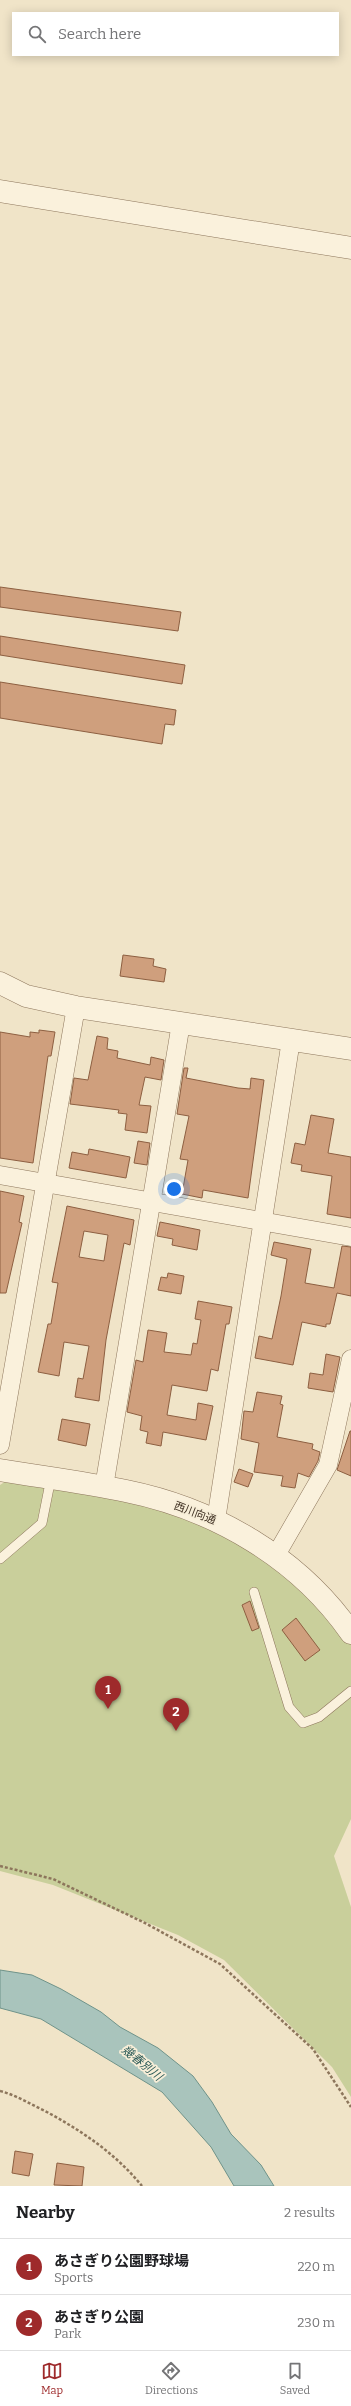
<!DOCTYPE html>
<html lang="en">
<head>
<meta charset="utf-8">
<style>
	:root { --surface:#fff; --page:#f2f2f2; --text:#202124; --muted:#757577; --line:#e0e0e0; --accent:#9e2a2b }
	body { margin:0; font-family:Bitter,"Noto Sans JP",serif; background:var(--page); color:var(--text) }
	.you { position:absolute; left:174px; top:1189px; width:14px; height:14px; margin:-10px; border:3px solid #fff; border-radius:50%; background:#1a73e8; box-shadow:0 0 0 6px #1a73e833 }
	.badge { display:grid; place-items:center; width:26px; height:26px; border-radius:50%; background:var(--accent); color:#fff; font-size:13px; font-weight:700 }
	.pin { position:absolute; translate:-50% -33px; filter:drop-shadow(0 1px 2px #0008) }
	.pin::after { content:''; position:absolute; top:21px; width:14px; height:12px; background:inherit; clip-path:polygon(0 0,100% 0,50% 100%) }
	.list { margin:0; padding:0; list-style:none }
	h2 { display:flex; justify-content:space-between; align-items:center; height:52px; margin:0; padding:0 16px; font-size:17px }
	h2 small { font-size:13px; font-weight:400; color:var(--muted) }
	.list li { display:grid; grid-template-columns:26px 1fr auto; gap:12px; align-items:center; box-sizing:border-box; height:56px; padding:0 16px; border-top:1px solid var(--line) }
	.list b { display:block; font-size:15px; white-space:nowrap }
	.list p { margin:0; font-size:13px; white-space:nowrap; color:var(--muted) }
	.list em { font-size:13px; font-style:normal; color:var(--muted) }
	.icon { flex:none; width:22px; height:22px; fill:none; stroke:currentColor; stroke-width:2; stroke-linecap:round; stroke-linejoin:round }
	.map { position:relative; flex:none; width:351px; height:2186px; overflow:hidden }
	.search { position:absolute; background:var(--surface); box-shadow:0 2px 10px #0003; left:12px; right:12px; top:12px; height:44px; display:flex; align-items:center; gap:10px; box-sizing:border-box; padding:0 14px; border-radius:0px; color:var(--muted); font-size:15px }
	.sheet { height:164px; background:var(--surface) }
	nav { display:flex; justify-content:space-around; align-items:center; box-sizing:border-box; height:56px; border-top:1px solid var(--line); background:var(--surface); font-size:11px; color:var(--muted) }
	nav a { display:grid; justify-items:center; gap:2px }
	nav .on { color:var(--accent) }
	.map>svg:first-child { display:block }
	.green { fill:#c9cf9b }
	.water { fill:#a9c4bc; stroke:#6f938a }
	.building { fill:#cf9f7d; stroke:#8d5f41; fill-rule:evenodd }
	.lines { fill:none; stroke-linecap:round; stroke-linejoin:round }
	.service-casing { stroke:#8d765c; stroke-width:10 }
	.minor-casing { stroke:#8d765c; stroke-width:19 }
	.tertiary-casing { stroke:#8d765c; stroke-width:23 }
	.path { stroke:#8d765c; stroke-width:2.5; stroke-dasharray:3 2; stroke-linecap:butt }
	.service { stroke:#faf1dc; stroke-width:9 }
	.minor { stroke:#faf1dc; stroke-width:18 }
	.tertiary { stroke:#faf1dc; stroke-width:22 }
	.labels { text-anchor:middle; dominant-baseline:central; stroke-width:3.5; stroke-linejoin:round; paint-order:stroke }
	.street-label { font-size:11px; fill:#3d2e20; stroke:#f7eed8 }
	.water-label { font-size:12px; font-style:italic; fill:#2f5d5a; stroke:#f7eed8 }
</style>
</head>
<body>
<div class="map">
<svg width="351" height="2186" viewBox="0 0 351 2186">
	<rect width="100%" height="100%" fill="#f0e4c8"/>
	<path class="green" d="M12,1477L93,1491L205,1523L294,1578L351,1643V1819L334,1856L351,1907V2097L332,2067L224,1960L178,1935L53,1885L0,1871V1485Z"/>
	<path class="water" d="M0,1970L32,1975L61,1989L101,2012L120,2027L158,2048L193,2076L212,2102L231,2134L261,2165L274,2186H234L211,2147L162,2092L41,2019L0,2008Z"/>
	<g class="building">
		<path d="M0,587L181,612L178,631L0,607Z"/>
		<path d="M0,636L185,665L182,684L0,655Z"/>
		<path d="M0,682L176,710L174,725L165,724L162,744L0,718Z"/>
		<path d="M123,955L154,959L153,966L166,969L164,982L120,976Z"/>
		<path d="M39,1030L55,1032L51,1056H48L33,1163L0,1158V1032L30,1037V1032L39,1033Z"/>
		<path d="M97,1036L108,1038L107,1049L118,1051L117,1058L150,1065L151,1057L164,1060L161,1080L145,1077L139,1105L151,1106L147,1133L125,1130L127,1114L118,1113L119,1110L70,1104L74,1078L88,1080Z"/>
		<path d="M184,1068H188L186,1078L238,1088L250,1089L251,1078L264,1080L248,1198L203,1190L202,1198L182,1194L188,1160L180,1159L189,1116L177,1114Z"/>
		<path d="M311,1115L334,1119L328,1153L351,1157V1218L327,1214L332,1176L301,1171L302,1165L291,1163L295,1143L305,1145Z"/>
		<path d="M138,1141L150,1143L147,1165L134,1163Z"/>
		<path d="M89,1149L130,1157L126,1178L69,1168L72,1152L88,1155Z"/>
		<path d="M0,1191L24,1196L19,1222L22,1223L6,1293H0Z"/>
		<path d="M67,1206L134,1220L130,1245L124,1243L106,1340L99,1401L75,1397L78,1378L83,1379L89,1346L64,1342L59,1376L38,1372L48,1324H51L58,1283L52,1282ZM84,1231L108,1235L104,1261L79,1257Z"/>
		<path d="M160,1222L200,1230L197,1250L172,1245L173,1239L157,1236Z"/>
		<path d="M274,1242L311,1249L305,1283L334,1288L342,1246L351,1247V1296L337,1293L330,1324H326V1327L302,1322L293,1365L255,1358L259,1336L272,1339L281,1296L287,1259L271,1255Z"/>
		<path d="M168,1273L184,1276L181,1294L158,1290L161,1277L167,1278Z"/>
		<path d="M198,1301L232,1307L229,1324H226L218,1371L211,1369L207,1391L172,1385L167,1415L196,1420L198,1403L213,1406L206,1440L163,1432L161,1446L146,1443L148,1432L140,1430L142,1416L127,1412L136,1360L143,1362L148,1330L167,1333L164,1352L191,1355L193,1343L197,1344L201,1320L195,1319Z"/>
		<path d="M326,1354L340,1357L333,1392L308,1388L310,1373L323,1375Z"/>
		<path d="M257,1392L282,1396L280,1404L283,1405L277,1437L313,1444L312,1449L320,1452L318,1461L309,1477L298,1473L295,1488L281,1486L283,1476L254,1472L259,1443L241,1439L244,1411L253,1412Z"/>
		<path d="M62,1419L90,1424L86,1446L58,1440Z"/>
		<path d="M350,1431H351V1476L337,1470Z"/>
		<path d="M239,1469L253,1474L248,1487L234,1482Z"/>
		<path d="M250,1601L259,1628L252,1631L242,1605Z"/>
		<path d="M296,1618L320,1650L305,1661L282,1630Z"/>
		<path d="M15,2151L33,2154L29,2176L12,2173Z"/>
		<path d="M57,2163L84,2167L82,2186L54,2185Z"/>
	</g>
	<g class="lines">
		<g class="service-casing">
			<g id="service">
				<path d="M0,1559L42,1523L51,1478"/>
				<path d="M254,1592L289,1707L303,1723L319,1717L351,1691"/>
			</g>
		</g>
		<g class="minor-casing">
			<g id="minor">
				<path d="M0,1175L351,1237"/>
				<path d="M0,1445L76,1007"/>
				<path d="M104,1487L181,1023"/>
				<path d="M216,1520L291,1040"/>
				<path d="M276,1555L328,1465L351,1359"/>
			</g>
		</g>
		<g class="tertiary-casing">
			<g id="tertiary">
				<path d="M0,191L351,248"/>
				<path d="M0,983L26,996L76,1007L351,1049"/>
				<path d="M0,1470C42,1477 84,1482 126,1491C215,1509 299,1558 351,1633"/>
			</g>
		</g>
		<g class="path">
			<path d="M0,1866L53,1879L145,1923L220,1964L313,2049L351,2107"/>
			<path d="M0,2091C16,2095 30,2104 45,2111C82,2131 115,2153 142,2186"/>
		</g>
		<use href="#service" class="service"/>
		<use href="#minor" class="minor"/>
		<use href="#tertiary" class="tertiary"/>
	</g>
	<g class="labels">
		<g class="street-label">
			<text transform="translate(195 1513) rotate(21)">西川向通</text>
		</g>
		<g class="water-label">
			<text transform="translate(142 2063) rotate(39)">幾春別川</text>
		</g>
	</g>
</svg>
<div class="you"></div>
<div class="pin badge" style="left:108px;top:1709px">1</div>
<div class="pin badge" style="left:176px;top:1731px">2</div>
<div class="search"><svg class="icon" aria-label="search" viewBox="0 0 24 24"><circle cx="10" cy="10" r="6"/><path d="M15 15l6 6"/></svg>Search here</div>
</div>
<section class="sheet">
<h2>Nearby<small>2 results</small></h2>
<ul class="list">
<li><span class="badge">1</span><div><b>あさぎり公園野球場</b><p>Sports</p></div><em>220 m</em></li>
<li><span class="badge">2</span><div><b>あさぎり公園</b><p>Park</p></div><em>230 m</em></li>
</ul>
</section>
<nav>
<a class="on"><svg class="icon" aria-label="map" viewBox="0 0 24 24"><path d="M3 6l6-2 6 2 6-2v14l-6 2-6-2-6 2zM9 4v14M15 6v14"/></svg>Map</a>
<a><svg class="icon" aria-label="directions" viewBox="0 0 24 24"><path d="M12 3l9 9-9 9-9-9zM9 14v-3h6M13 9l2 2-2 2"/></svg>Directions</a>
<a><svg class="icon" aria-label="saved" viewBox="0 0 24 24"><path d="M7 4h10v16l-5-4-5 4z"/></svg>Saved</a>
</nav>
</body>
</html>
